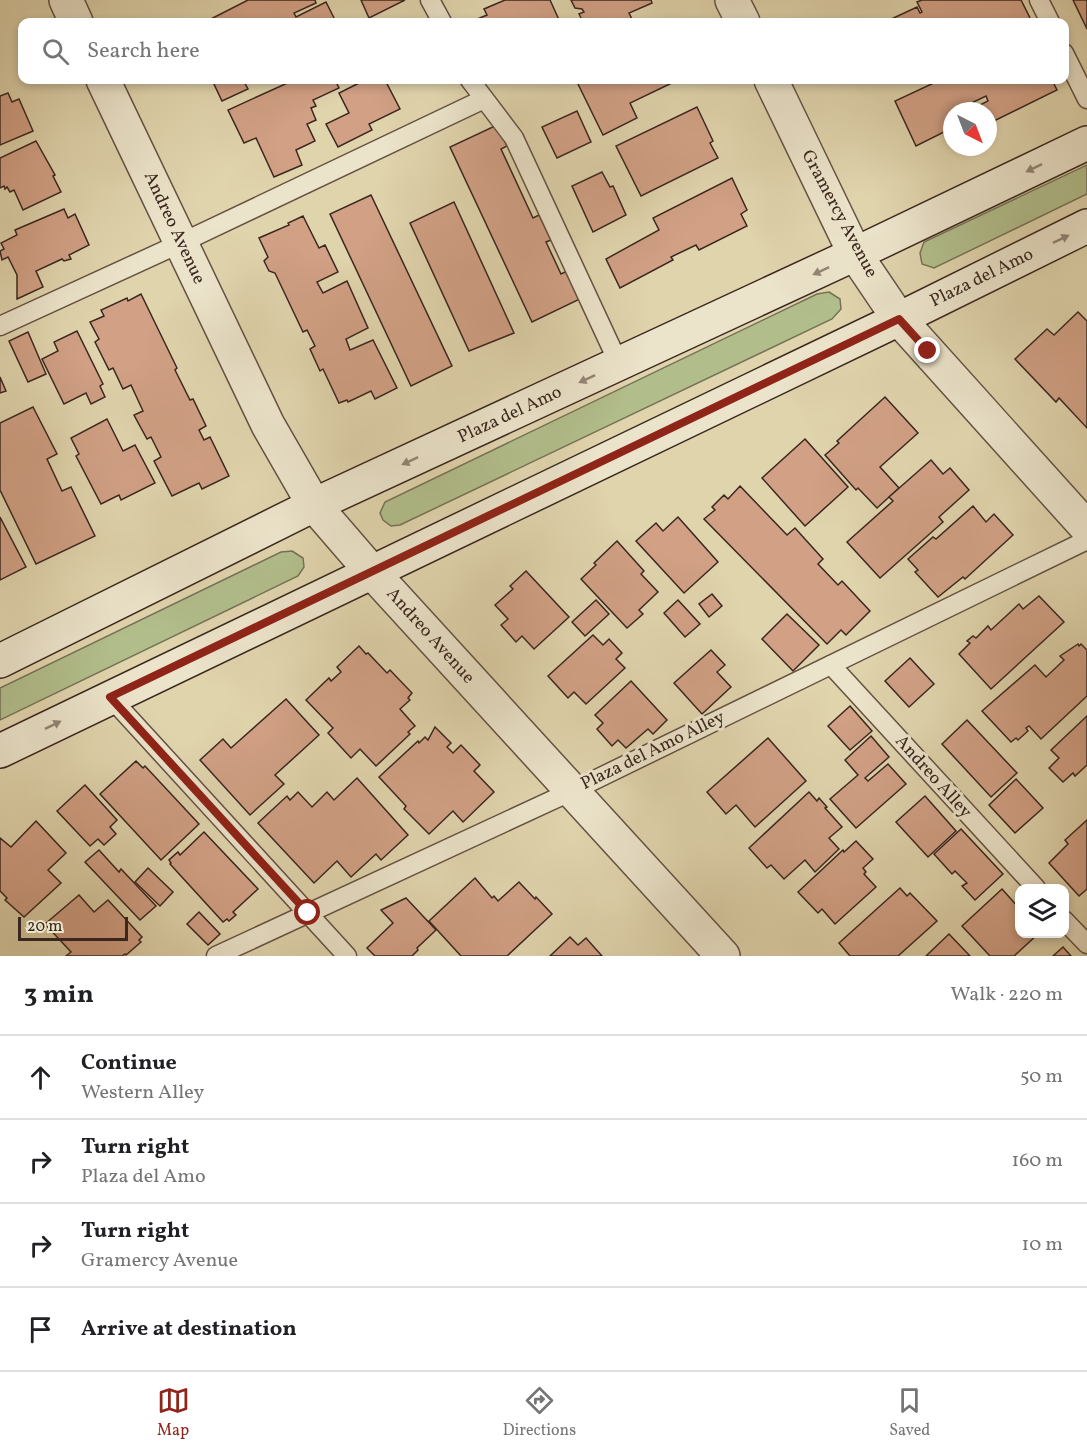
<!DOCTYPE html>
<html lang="en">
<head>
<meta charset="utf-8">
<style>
	:root { --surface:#fff; --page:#f6f6f6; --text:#202124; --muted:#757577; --line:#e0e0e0; --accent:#8f2418 }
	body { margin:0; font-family:Vollkorn,serif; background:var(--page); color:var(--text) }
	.controls { position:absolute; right:18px; bottom:18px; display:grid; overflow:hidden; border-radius:12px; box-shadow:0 3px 9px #0003 }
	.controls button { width:54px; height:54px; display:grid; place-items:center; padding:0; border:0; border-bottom:2px solid var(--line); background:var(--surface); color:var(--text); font:30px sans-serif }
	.compass { position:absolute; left:943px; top:102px; width:54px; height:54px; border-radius:50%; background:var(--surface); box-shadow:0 3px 9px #0003; rotate:138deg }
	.scale { position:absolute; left:18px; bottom:15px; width:110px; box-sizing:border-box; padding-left:6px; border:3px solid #3a271f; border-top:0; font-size:16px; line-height:21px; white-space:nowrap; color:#3a271f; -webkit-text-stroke:4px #ebe3ca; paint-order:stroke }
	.stop { position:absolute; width:18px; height:18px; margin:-14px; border:4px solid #8f2418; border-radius:50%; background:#fff }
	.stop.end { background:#8f2418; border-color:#fff; box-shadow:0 2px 6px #0008 }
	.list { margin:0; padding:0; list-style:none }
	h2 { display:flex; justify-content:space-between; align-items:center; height:78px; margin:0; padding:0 24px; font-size:26px }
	h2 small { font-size:20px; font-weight:400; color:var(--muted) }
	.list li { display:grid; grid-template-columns:39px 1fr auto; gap:18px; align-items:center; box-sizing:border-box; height:84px; padding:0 24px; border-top:2px solid var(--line) }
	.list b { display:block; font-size:22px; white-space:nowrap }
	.list p { margin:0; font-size:20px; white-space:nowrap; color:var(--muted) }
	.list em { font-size:20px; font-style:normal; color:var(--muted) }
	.icon { flex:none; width:33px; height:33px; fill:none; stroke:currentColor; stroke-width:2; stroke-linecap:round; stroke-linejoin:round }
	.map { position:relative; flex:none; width:1087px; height:956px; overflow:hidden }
	.search { position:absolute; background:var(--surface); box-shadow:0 3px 9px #0003; left:18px; right:18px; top:18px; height:66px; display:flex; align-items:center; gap:15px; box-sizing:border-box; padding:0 21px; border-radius:12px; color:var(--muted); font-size:22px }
	.sheet { height:414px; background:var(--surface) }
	nav { display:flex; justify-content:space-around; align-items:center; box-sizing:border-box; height:84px; border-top:2px solid var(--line); background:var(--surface); font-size:16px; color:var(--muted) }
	nav a { display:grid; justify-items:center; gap:3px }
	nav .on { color:var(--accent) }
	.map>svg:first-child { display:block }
	.green { fill:#b1bd8b; stroke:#767255; stroke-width:1.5 }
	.building { fill:#d1a085; stroke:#3a271f; stroke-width:1.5 }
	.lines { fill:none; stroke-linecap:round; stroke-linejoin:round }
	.lane-casing { stroke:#645242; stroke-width:21 }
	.street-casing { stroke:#645242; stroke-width:36 }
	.secondary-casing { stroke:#3a271f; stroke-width:36 }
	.lane { stroke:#ebe3ca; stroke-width:18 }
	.street { stroke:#ebe3ca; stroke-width:33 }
	.secondary { stroke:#ebe3ca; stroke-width:33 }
	.oneway { fill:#928574 }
	.route { stroke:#8f2418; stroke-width:8 }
	.labels { text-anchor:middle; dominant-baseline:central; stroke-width:6; stroke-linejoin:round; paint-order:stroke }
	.street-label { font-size:18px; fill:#3a271f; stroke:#ebe3ca }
</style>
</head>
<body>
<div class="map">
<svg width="1087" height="956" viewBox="0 0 1087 956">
	<rect width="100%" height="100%" fill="#e0d4ad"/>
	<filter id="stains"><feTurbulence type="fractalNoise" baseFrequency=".00333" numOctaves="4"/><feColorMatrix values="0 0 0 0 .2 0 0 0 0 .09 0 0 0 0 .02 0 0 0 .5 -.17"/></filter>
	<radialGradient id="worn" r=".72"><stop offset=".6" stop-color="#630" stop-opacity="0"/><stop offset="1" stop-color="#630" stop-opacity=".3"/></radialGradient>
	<g class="green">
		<path d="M1087,165V194L934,268L922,264L920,253L924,242Z"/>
		<path d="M829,292L840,299L841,309L832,319L400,525L391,526L383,520L380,513L385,502L817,294Z"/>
		<path d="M292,551L303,558L304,567L298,576L0,720V688L281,552Z"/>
	</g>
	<g class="building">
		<path d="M248,0H315L316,3L294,13L296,17L326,2L336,22H205Z"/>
		<path d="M361,0H405L369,18Z"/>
		<path d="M505,0H550L560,22H479L477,19L487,15L484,9Z"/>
		<path d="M571,0H651L652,3L629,13L633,21L630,22H583L579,14L584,12L582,9L575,8Z"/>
		<path d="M922,0H1021L1030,18L1022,22H941V21L885,22L917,7L920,13L922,12L917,2Z"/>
		<path d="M1073,0H1087V29Z"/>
		<path d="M212,80H243L248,89L222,101Z"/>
		<path d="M294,80H335L339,88L313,100L316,106L311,108L316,120L307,124L315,141L296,150L302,165L274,177L256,138L244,143L228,110Z"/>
		<path d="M358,80H385L400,109L369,124L372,130L338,147L326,124L349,113L339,93L359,83Z"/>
		<path d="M576,80H678L630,103L637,118L603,135Z"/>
		<path d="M940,80H1052L1057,90L994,121L992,117L988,119V111H981L978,106L988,101L986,96L965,106L968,111H952V128L916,146L895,101Z"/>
		<path d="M8,93L12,102L19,99L33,131L0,145V96Z"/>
		<path d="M697,107L713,141L710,143L718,158L641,196L616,146Z"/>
		<path d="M577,111L591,142L557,158L542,127Z"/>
		<path d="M497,125L507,146L501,149L533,218L539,215L551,240L546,242L561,274L569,270L582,298L532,322L450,147Z"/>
		<path d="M36,141L55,175L53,176L61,192L23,210L14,190L10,192L7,187L5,189L4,186L0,188V158Z"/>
		<path d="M602,172L610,187L613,186L626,215L593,232L572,186Z"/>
		<path d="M732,178L747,210L741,214L747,226L699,250L696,245L671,257L673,260L620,288L606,259L659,230L653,218Z"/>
		<path d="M371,195L452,366L411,386L330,214Z"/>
		<path d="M454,202L514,333L469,351L410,223Z"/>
		<path d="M64,209L68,218L75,214L89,245L69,255L71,259L64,261L62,259L36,271L43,287L17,299V275L8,257L2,260L0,251L4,249L1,243L17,235L15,230Z"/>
		<path d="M303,216L319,248L325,245L338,272L317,282L323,293L347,281L368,328L346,339L350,350L373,340L397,388L375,399L371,391L348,402L347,400L339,403L323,369L320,371L310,349L315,346L307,330L303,332L275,273L269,271L264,261L268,257L259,238L289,225L288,223Z"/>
		<path d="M141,294L177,368L175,370L190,400L193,399L206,426L199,430L204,440L210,437L229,476L202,489L199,483L172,496L154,461L161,457L151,437L147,439L134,415L143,411L131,385L123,389L113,368L109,370L95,342L99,339L90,322L104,316L101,310L127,298L128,301Z"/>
		<path d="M1078,312L1087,321V428L1059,398L1056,402L1015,359L1047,329L1054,335Z"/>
		<path d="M77,331L103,384L100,386L105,397L91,404L86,393L64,404L42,359L58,351L54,342Z"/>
		<path d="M28,332L46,374L28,382L9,341Z"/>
		<path d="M0,377L6,391L0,393Z"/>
		<path d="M885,397L918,433L880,467L899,488L877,508L858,488L856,490L825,455L839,443L837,441Z"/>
		<path d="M33,407L57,454L47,459L62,491L71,487L95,536L36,564L0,490V423Z"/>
		<path d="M107,419L123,451L135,445L155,483L121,500L119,495L101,504L76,456L79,454L71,438Z"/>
		<path d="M805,439L848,487L805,526L762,478Z"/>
		<path d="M931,460L943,474L950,468L969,490L939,517L943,522L880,578L847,542L893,501L889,497Z"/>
		<path d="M740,486L787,535L795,528L823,559L818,564L838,585L842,581L870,611L846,635L841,630L827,644L704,519L715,510L712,507L724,495L728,499Z"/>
		<path d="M973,506L986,522L994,514L1013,535L965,579L963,577L938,597L915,572L918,570L908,559L933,537L936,539Z"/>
		<path d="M0,517L26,567L0,580Z"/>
		<path d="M678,517L718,562L684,593L636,541L656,523L663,531Z"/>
		<path d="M617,541L644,571L641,574L658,592L639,610L643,614L627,628L581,579L596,565L594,563Z"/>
		<path d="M526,571L569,617L534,649L522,636L516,642L501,625L508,619L495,605L513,589L510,586Z"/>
		<path d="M712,594L722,606L709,617L699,604Z"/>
		<path d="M1039,596L1064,622L991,689L959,654L970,643L967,641L973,636L976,638L988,626L991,630L1019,604L1023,609Z"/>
		<path d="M596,600L609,614L585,636L572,622Z"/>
		<path d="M678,600L700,624L685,637L664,613Z"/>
		<path d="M787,614L819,645L793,671L762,639Z"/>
		<path d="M593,635L603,645L609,639L622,653L616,659L625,668L586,704L574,692L568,698L548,676Z"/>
		<path d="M1078,644L1079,646L1081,644L1087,650V696L1041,739L1029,726L1026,728L1028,731L1018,740L1016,738L1011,742L982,711L1035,665L1046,677L1064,660L1060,656Z"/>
		<path d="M359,646L366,654L368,653L387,673L390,670L412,693L408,698L410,700L400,709L415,726L408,732L410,734L376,766L360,749L351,758L328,733L333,728L306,700L329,678L331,681L341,672L337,667Z"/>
		<path d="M711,650L725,665L717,672L731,687L702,714L674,683Z"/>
		<path d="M910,658L934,684L909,707L885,681Z"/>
		<path d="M631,681L667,720L653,734L648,729L626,748L618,740L612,746L597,729L603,723L595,715Z"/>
		<path d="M286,699L319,735L275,775L284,784L250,815L200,760L223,739L231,748Z"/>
		<path d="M850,706L872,731L850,750L828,726Z"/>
		<path d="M1087,716V765L1075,776L1073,773L1063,782L1049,768L1059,758L1051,750Z"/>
		<path d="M967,720L1017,773L991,797L942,744Z"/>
		<path d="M435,727L451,743L447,747L453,753L461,745L480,765L474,771L494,792L463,822L453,811L429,834L404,809L406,806L379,777L418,741L419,743L425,737L428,740Z"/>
		<path d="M871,736L889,757L865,778L868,781L888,764L906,784L856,828L830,799L858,775L845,760Z"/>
		<path d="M768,738L806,781L755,827L736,805L726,814L707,792Z"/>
		<path d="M136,761L143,768L145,766L199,824L161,860L100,794Z"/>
		<path d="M357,778L408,835L381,860L376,854L351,877L337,861L314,883L258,823L287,796L290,800L298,792L312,807L327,792L334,800Z"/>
		<path d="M1016,779L1043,808L1015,833L989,805Z"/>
		<path d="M85,785L117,820L110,827L116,834L104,845L98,839L90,846L57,811Z"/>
		<path d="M809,792L817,801L819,798L827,807L825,808L842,827L829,838L839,849L815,872L805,860L784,879L771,865L767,868L749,848Z"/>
		<path d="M925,796L956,831L928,857L896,822Z"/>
		<path d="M1087,820V889L1079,896L1049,863L1068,844L1065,840Z"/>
		<path d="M36,821L66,853L48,870L61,883L24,917L5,900L7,898L0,891V838L11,847Z"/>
		<path d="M961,829L1003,874L975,900L962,886L967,883L955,871L952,874L934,854Z"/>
		<path d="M204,832L258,889L233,912L236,915L229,921L227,919L223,922L170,864L171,863L169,860L178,852L180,855Z"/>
		<path d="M856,841L873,859L863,868L866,872L864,874L876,887L835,924L822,909L818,913L798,892L843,850L844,852Z"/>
		<path d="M99,850L119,872L121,869L156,906L140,920L85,862Z"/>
		<path d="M148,868L173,892L160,906L135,882Z"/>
		<path d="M475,878L492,898L494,896L498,901L519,882L535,899L536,897L552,914L507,956H461L429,921Z"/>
		<path d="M900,888L907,896L910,893L937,921L898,956H850L839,943Z"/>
		<path d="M1002,889L1020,909V934H1038L1014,956H990L962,926Z"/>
		<path d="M79,895L94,912L108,900L142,937L139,940L141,942L126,955L125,954L122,956H66L71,952L45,924Z"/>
		<path d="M406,898L436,930L417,948L418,950L412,956H375L367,948L393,923L381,910Z"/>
		<path d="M199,912L220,934L208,945L187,924Z"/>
		<path d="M949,934L970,956H926Z"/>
		<path d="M570,937L578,945L586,938L602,956H550Z"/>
		<path d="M1063,947L1071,956H1053Z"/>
	</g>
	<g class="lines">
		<g class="lane-casing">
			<g id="lane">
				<path d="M430,0L442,22"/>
				<path d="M1039,0L1050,22"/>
				<path d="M1064,53L1087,99"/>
				<path d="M470,80L514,138L619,364"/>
				<path d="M0,326L181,243L484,99"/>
				<path d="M831,665L1036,888"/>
				<path d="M110,697L347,956"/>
				<path d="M1064,920L1087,944"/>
				<path d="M216,956L572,791L1087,540"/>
			</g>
		</g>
		<g class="street-casing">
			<g id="street">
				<path d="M66,0L76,22"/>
				<path d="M732,0L743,22"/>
				<path d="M103,80L268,425L314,505L371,571L723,956"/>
				<path d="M771,80L855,254L899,319L1087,528"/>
			</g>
		</g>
		<g class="secondary-casing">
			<g id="secondary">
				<path d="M0,661L314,505L855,254L1087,143"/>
				<path d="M0,751L899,319L1087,226"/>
			</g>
		</g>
		<use href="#lane" class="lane"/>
		<use href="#street" class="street"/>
		<use href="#secondary" class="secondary"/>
	</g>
	<defs><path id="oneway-solid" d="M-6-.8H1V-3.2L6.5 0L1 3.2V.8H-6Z" transform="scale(1.5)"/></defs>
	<g class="oneway">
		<use href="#oneway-solid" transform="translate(1034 168) rotate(154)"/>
		<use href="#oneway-solid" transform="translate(1061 239) rotate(-26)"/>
		<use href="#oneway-solid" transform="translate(821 271) rotate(155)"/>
		<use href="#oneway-solid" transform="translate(587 379) rotate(155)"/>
		<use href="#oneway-solid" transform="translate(410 461) rotate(155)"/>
		<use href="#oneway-solid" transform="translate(53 725) rotate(-26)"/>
	</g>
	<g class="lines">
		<path class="route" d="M308,913L110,697L899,319L928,351"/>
	</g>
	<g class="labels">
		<g class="street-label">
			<text transform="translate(839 214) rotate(62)">Gramercy Avenue</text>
			<text transform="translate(174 228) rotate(65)">Andreo Avenue</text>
			<text transform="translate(982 278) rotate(-26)">Plaza del Amo</text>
			<text transform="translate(510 415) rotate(-25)">Plaza del Amo</text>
			<text transform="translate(430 636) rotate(48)">Andreo Avenue</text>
			<text transform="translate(653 751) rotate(-26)">Plaza del Amo Alley</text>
			<text transform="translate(933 777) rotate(48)">Andreo Alley</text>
		</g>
	</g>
	<rect width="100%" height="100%" filter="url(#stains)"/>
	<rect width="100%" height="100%" fill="url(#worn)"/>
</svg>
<div class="controls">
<button><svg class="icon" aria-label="layers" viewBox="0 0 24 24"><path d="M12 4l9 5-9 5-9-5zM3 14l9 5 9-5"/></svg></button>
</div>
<svg class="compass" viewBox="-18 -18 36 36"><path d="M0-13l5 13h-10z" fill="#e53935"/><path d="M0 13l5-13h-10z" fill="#757577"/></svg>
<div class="scale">20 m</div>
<div class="stop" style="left:308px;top:913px"></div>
<div class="stop end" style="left:928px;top:351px"></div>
<div class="search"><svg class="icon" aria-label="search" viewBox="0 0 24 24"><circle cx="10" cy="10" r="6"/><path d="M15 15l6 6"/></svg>Search here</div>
</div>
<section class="sheet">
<h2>3 min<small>Walk · 220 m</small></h2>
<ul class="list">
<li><svg class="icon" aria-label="ahead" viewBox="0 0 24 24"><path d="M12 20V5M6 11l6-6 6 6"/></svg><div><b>Continue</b><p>Western Alley</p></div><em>50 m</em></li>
<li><svg class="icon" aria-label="right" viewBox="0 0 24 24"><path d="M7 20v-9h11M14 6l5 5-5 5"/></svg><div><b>Turn right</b><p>Plaza del Amo</p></div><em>160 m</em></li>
<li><svg class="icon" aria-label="right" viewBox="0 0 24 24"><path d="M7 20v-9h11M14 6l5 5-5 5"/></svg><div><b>Turn right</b><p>Gramercy Avenue</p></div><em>10 m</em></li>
<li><svg class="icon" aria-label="arrive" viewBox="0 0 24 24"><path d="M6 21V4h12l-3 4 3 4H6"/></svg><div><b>Arrive at destination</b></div></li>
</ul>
</section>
<nav>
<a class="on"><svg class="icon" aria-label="map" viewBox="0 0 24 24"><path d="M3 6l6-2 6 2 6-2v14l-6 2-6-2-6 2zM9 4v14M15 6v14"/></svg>Map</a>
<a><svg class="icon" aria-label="directions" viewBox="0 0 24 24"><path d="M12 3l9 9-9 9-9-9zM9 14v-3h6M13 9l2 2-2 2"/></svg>Directions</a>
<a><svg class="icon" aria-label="saved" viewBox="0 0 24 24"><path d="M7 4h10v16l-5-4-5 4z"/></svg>Saved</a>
</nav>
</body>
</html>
